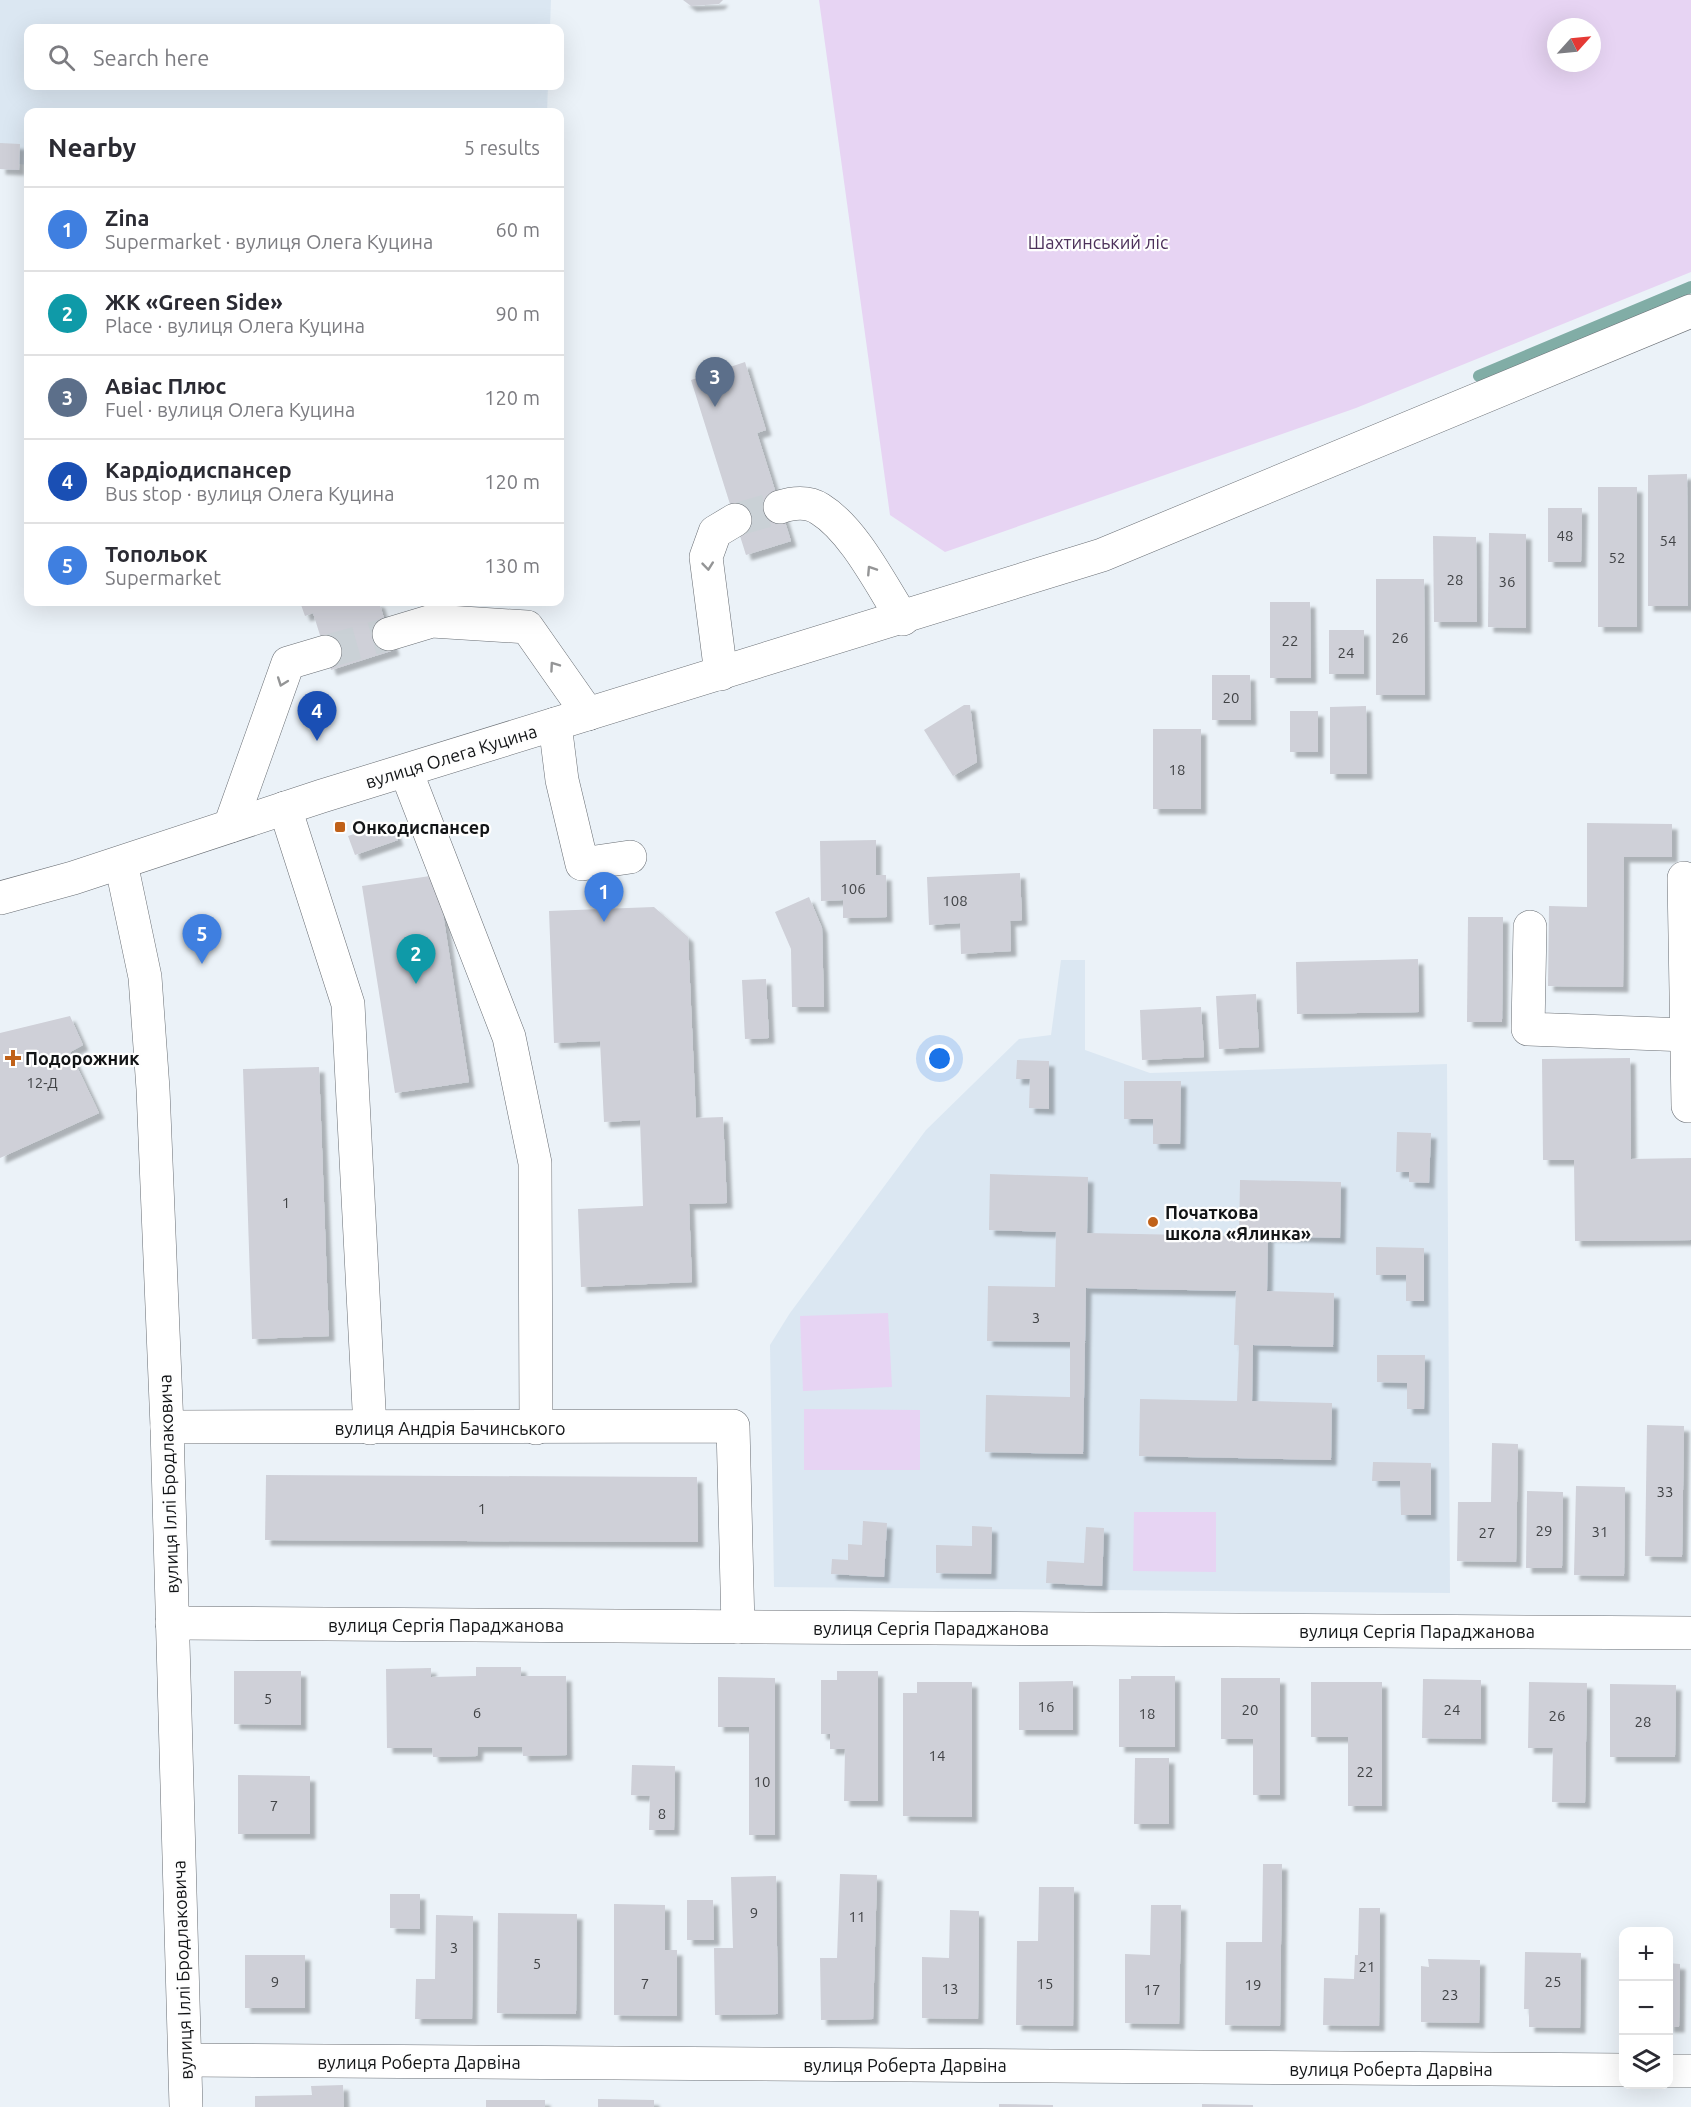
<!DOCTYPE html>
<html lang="en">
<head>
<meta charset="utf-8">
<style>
	:root { --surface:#fff; --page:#f2f2f3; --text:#2b2b33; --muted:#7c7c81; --line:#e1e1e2; --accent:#b45309 }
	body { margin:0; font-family:Ubuntu,sans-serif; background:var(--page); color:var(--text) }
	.controls { position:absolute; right:18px; bottom:18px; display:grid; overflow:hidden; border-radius:12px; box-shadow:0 6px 24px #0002 }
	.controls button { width:54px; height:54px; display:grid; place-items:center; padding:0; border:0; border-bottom:2px solid var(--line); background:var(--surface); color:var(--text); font:30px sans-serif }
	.compass { position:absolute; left:1547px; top:18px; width:54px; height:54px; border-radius:50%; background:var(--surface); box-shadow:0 6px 24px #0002; rotate:63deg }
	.you { position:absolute; left:940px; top:1059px; width:21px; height:21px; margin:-15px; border:4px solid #fff; border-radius:50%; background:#1a73e8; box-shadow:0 0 0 9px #1a73e833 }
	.badge { display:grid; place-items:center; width:39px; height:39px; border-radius:50%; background:var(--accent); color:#fff; font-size:20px; font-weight:700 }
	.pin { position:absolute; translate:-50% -50px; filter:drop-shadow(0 2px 3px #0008) }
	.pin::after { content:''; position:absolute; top:32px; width:21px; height:18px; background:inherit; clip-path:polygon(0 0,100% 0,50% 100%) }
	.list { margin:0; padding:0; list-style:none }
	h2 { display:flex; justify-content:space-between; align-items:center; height:78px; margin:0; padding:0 24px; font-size:26px }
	h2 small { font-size:20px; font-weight:400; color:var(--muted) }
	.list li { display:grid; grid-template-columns:39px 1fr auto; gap:18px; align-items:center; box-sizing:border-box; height:84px; padding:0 24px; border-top:2px solid var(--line) }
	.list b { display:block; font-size:22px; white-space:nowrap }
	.list p { margin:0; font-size:20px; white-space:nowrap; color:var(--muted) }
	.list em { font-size:20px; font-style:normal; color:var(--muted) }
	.icon { flex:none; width:33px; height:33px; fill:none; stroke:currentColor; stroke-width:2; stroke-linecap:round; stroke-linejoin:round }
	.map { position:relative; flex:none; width:1691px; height:2107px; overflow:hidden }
	.search { position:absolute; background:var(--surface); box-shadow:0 6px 24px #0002; left:24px; top:24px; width:540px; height:66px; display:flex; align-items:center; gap:15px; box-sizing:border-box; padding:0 21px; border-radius:12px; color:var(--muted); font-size:22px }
	.panel { position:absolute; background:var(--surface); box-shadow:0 6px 24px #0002; left:24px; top:108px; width:540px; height:498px; border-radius:12px }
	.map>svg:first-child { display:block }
	.built { fill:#dbe7f2 }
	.green { fill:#e7d4f3; fill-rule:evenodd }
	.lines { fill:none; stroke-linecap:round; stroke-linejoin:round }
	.stream { stroke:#81ada6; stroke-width:12 }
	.building { fill:#cfd0d8; filter:url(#shadow) }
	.minor-tunnel { stroke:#cad1d6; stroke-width:33; stroke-dasharray:33 16; stroke-linecap:butt }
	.minor-casing { stroke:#696e74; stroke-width:34 }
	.minor { stroke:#fff; stroke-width:33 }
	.oneway { stroke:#949596 }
	.poi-dot { fill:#c06119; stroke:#fefefe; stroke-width:2 }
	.labels { text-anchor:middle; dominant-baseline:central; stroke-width:4.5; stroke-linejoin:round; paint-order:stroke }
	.number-label { font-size:15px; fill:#414346 }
	.park-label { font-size:18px; fill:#4c305b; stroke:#fefefe }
	.street-label { font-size:18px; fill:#121416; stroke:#fefefe }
	.poi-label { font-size:18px; font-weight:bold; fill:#121416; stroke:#fefefe; text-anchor:start }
</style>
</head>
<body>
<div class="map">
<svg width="1691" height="2107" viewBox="0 0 1691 2107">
	<defs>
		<filter id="shadow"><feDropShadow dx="5.5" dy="5.5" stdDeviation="1.5" flood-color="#0004"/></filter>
	</defs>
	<rect width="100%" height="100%" fill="#ebf2f8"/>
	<g class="built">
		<path d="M0,0H551L550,28H28V86H548L547,112H28V165L19,164V170L0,169Z"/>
		<path d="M1061,960H1085V1050L1150,1073L1447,1064L1450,1593L774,1587L770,1345L790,1313L926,1130L1019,1039L1051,1035Z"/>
	</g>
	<g class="green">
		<path d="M819,0H1691V272L1356,408L945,552L890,515ZM1556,27H1592V63H1556Z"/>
		<path d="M888,1313L892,1387L803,1391L800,1316Z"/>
		<path d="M804,1409L920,1410V1470H804Z"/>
		<path d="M1134,1512H1216V1572L1133,1571Z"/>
	</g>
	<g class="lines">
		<path class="stream" d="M1479,376L1691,287"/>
	</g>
	<g class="building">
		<path d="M683,0H723L719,4L691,6Z"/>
		<path d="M0,143L20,144L19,170L0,169Z"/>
		<path d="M745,362L766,430L757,433L791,541L746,555L691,380Z"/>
		<path d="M1687,474L1688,606H1648V475Z"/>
		<rect x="1598" y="487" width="39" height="140"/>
		<path d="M1548,508H1582L1581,562H1548Z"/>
		<path d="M1489,533L1526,534V628L1488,627Z"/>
		<path d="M1433,536L1476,537L1477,622H1434Z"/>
		<path d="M1376,579H1424L1425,695H1376Z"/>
		<path d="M300,602H379L394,650L331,670L313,613L305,616Z"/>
		<path d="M1270,602H1310L1311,678H1270Z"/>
		<rect x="1329" y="630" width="35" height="44"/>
		<path d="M1212,675H1250L1251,720H1212Z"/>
		<path d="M964,705H970L977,762L953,776L924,730Z"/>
		<path d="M1366,706L1367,774H1330V707Z"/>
		<rect x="1290" y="711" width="28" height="41"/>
		<rect x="1153" y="729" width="48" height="80"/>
		<path d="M391,822L398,840L355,855L348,836Z"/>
		<path d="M1587,823L1672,824V857H1624L1623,987L1548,986L1549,906L1587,907Z"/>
		<path d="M876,840V875H886L887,917L843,918V900L821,901L820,841Z"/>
		<path d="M1020,873L1022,920L1010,921L1011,951L961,954L960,923L929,925L927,877Z"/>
		<path d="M437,875L469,1082L395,1093L362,886Z"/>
		<path d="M809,897L822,928L824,1007H792L791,949L775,912Z"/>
		<path d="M654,907L688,937L696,1118L723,1117L727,1203L689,1204L692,1282L581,1287L578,1209L643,1206L640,1120L604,1122L600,1041L554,1043L549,911Z"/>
		<path d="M1468,917H1503L1502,1022H1467Z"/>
		<path d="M1418,959L1419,1012L1297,1014L1296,962Z"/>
		<path d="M766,979L769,1038L745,1039L742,980Z"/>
		<path d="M1256,994L1259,1047L1219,1049L1216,996Z"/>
		<path d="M1201,1007L1204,1057L1142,1060L1140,1010Z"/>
		<path d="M70,1016L83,1045L70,1052L99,1113L0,1158V1033Z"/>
		<path d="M1630,1058L1631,1159L1691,1158V1240L1575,1241L1574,1160H1543L1542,1059Z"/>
		<path d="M1017,1060L1049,1061V1109L1029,1108L1030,1079H1016Z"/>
		<path d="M319,1067L329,1336L252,1339L243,1069Z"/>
		<path d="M1124,1081H1181L1180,1144H1153V1119H1124Z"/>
		<path d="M1397,1132L1431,1133L1429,1183L1409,1182V1172H1396Z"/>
		<path d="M990,1174L1088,1177L1087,1233L1239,1236L1240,1180L1341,1182L1340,1238L1268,1236L1267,1291L1334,1293L1333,1347L1253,1345L1252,1401L1332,1403L1331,1460L1139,1456L1140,1399L1237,1401L1239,1345H1234L1236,1291L1086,1288L1083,1454L985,1452L986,1395L1070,1397V1342L987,1341L988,1286L1055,1287L1056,1232L989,1230Z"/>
		<path d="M1376,1247L1424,1248V1301H1406V1275H1376Z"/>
		<path d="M1377,1355H1425L1424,1409H1407V1383L1377,1382Z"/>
		<path d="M1647,1425L1684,1426L1682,1557L1645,1556Z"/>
		<path d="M1492,1443L1518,1444L1516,1562L1457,1561L1458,1502H1491Z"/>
		<path d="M1373,1462L1431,1463V1515H1401L1400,1481H1372Z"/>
		<path d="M266,1475L697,1477L698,1542L265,1540Z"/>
		<path d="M1576,1486L1625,1487L1624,1576L1574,1575Z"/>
		<path d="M1527,1491L1563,1492L1562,1568H1526Z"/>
		<path d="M863,1521L887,1523L884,1577L831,1574L832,1559L848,1560V1544L862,1545Z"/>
		<path d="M972,1526L992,1527L991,1574L936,1573V1545L972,1546Z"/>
		<path d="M1086,1527L1104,1528L1102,1586L1046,1583L1047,1561L1084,1563Z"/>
		<path d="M476,1667H521V1676H566L567,1755L523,1756L522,1747H478L477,1756L433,1757L432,1748H387L386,1669L431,1668V1677L476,1676Z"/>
		<path d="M234,1671H301V1725L234,1724Z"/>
		<path d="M837,1671H878V1801H844L845,1749H830V1734H821V1680H837Z"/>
		<path d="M1131,1676H1175V1747H1119V1679H1131Z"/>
		<path d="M718,1677L775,1678V1835H749V1727H718Z"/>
		<path d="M1221,1678H1280V1795H1253V1739H1221Z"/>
		<path d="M1423,1679L1481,1680V1739L1422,1738Z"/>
		<path d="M1073,1681V1730H1019V1682Z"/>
		<path d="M917,1682H972V1817L903,1816V1693H917Z"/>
		<path d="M1311,1682H1382V1806H1348V1737H1311Z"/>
		<path d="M1529,1682L1587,1683L1585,1803L1552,1802L1553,1748H1528Z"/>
		<path d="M1610,1684L1676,1685L1675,1757H1610Z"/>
		<path d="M1135,1758H1169V1824H1134Z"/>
		<path d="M632,1765L675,1766L674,1830H649L650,1796L631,1795Z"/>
		<path d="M238,1775L310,1776V1834H238Z"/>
		<path d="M1263,1864H1282L1280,2026L1225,2025L1226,1942H1262Z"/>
		<path d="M840,1874L877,1875L873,2019L821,2020L820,1958H837Z"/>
		<path d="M776,1876L778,2014L715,2015L714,1948H733L731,1877Z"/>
		<path d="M1039,1887H1074L1073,2026L1016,2025L1017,1941H1038Z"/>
		<path d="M390,1894H420V1929L390,1928Z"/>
		<path d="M687,1900H713L714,1940H687Z"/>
		<path d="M614,1904L665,1905V1950H677V2016L614,2015Z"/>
		<path d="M1151,1905H1181L1179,2024L1125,2023V1954L1150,1955Z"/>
		<path d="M1359,1908H1380L1379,2026L1323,2025L1324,1978L1354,1979L1355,1955H1358Z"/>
		<path d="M950,1910L979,1911L978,2019L922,2018V1957L949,1958Z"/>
		<path d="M498,1913L577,1914L576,2014L497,2013Z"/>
		<path d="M436,1915L473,1916L472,2019H415L416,1979H435Z"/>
		<path d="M1525,1952L1581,1953L1580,2028L1529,2027V2009H1524Z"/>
		<rect x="245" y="1955" width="60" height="53"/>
		<path d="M1428,1959L1480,1960L1479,2023L1421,2022V1966L1429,1967Z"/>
		<path d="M1668,1963L1680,1964L1679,2027H1668Z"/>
		<path d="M343,2085L344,2107H255V2096L312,2095L311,2086Z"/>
		<path d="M598,2099L654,2100V2107H598Z"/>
		<rect x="486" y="2100" width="59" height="7"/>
		<path d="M999,2104L1053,2105V2107H999Z"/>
		<path d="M1202,2104L1253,2105V2107H1202Z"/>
	</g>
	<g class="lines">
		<g class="minor-tunnel">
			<path d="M735,520L780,507"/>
			<path d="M325,652L389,634"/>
		</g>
		<g class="minor-casing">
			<g id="minor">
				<path d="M780,507C792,503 808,501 820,509C854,530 881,585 903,619"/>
				<path d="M389,634L432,621L527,627L588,714"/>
				<path d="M721,674L706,557L715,532L735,520"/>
				<path d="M555,724L562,780L582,864L630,857"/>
				<path d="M406,771L509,1037L535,1163L536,1428"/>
				<path d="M285,808L348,1004L370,1428"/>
				<path d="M230,826L288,663L325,652"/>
				<path d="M121,863L145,977L153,1089L167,1427L186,2107"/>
				<path d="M1684,878L1688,1106H1691"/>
				<path d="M0,898L73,878L322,796L1102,555L1691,311"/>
				<path d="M1530,927L1528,1029L1687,1035"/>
				<path d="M167,1427L733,1426L738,1627"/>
				<path d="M172,1623L1691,1633"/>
				<path d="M186,2060L1624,2070"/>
				<path d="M1668,2071H1691"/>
			</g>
		</g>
		<use href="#minor" class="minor"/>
	</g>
	<defs><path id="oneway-chevron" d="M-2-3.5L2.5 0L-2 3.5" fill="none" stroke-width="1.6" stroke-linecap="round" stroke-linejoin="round" transform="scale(1.5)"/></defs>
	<g class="oneway">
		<use href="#oneway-chevron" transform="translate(708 566) rotate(84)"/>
		<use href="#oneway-chevron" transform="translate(871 570) rotate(-123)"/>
		<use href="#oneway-chevron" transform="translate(554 666) rotate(-125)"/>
		<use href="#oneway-chevron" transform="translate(282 682) rotate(110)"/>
	</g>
	<g class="poi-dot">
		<rect x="334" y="821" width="12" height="12" rx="3"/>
		<path d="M10 1049h6v6h6v6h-6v6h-6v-6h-6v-6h6z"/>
		<circle cx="1153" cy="1222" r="6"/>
	</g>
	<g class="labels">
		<g class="number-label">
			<text x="1565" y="535">48</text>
			<text x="1668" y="540">54</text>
			<text x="1617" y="557">52</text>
			<text x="1455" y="579">28</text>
			<text x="1507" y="581">36</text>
			<text x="1400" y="637">26</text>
			<text x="1290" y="640">22</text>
			<text x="1346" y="652">24</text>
			<text x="1231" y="697">20</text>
			<text x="1177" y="769">18</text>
			<text x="853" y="888">106</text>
			<text x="955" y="900">108</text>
			<text x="42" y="1082">12-Д</text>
			<text x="286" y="1202">1</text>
			<text x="1036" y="1317">3</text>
			<text x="1665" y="1491">33</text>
			<text x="482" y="1508">1</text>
			<text x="1544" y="1530">29</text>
			<text x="1600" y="1531">31</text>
			<text x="1487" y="1532">27</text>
			<text x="268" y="1698">5</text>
			<text x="1046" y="1706">16</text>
			<text x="1250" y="1709">20</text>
			<text x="1452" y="1709">24</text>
			<text x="477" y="1712">6</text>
			<text x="1147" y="1713">18</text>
			<text x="1557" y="1715">26</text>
			<text x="1643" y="1721">28</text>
			<text x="937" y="1755">14</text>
			<text x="1365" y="1771">22</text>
			<text x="762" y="1781">10</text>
			<text x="274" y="1805">7</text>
			<text x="662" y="1813">8</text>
			<text x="754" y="1912">9</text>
			<text x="857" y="1916">11</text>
			<text x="454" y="1947">3</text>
			<text x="537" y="1963">5</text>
			<text x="1367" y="1966">21</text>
			<text x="275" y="1981">9</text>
			<text x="1553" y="1981">25</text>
			<text x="645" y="1983">7</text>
			<text x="1045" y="1983">15</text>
			<text x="1253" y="1984">19</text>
			<text x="950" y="1988">13</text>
			<text x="1152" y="1989">17</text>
			<text x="1450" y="1994">23</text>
		</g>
		<g class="park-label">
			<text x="1098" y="242">Шахтинський ліс</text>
		</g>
		<g class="street-label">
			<text transform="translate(451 756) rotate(-17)">вулиця Олега Куцина</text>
			<text x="450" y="1428">вулиця Андрія Бачинського</text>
			<text transform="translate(168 1484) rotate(-92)">вулиця Іллі Бродлаковича</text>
			<text x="446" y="1625">вулиця Сергія Параджанова</text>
			<text x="931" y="1628">вулиця Сергія Параджанова</text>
			<text x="1417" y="1631">вулиця Сергія Параджанова</text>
			<text transform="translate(182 1970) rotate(-92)">вулиця Іллі Бродлаковича</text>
			<text x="419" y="2062">вулиця Роберта Дарвіна</text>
			<text x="905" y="2065">вулиця Роберта Дарвіна</text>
			<text x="1391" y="2069">вулиця Роберта Дарвіна</text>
		</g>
		<g class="poi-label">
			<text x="352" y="827">Онкодиспансер</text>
			<text x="25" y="1058">Подорожник</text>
			<text x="1165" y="1212">Початкова<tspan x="1165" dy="21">школа «Ялинка»</tspan></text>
		</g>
	</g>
</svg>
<div class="controls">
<button>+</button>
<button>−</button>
<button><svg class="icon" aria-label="layers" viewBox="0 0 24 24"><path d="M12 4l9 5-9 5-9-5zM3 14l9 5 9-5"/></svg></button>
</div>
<svg class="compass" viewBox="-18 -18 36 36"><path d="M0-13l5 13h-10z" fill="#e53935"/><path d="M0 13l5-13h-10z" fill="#7c7c81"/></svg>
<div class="you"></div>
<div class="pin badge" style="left:604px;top:922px;background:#3f7fe0">1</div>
<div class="pin badge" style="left:416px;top:984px;background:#0f9aa8">2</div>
<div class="pin badge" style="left:715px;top:407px;background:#5c6f8a">3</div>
<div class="pin badge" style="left:317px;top:741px;background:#1a4fb4">4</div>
<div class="pin badge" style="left:202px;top:964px;background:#3f7fe0">5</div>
<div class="search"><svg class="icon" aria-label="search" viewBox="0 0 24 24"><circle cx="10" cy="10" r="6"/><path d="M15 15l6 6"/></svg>Search here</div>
<section class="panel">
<h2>Nearby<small>5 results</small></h2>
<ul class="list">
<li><span class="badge" style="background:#3f7fe0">1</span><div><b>Zina</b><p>Supermarket · вулиця Олега Куцина</p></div><em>60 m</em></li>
<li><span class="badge" style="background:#0f9aa8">2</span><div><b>ЖК «Green Side»</b><p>Place · вулиця Олега Куцина</p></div><em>90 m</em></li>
<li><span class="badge" style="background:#5c6f8a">3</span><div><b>Авіас Плюс</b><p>Fuel · вулиця Олега Куцина</p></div><em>120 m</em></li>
<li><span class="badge" style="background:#1a4fb4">4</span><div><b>Кардіодиспансер</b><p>Bus stop · вулиця Олега Куцина</p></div><em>120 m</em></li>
<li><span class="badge" style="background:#3f7fe0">5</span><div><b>Топольок</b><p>Supermarket</p></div><em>130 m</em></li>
</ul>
</section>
</div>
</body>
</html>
